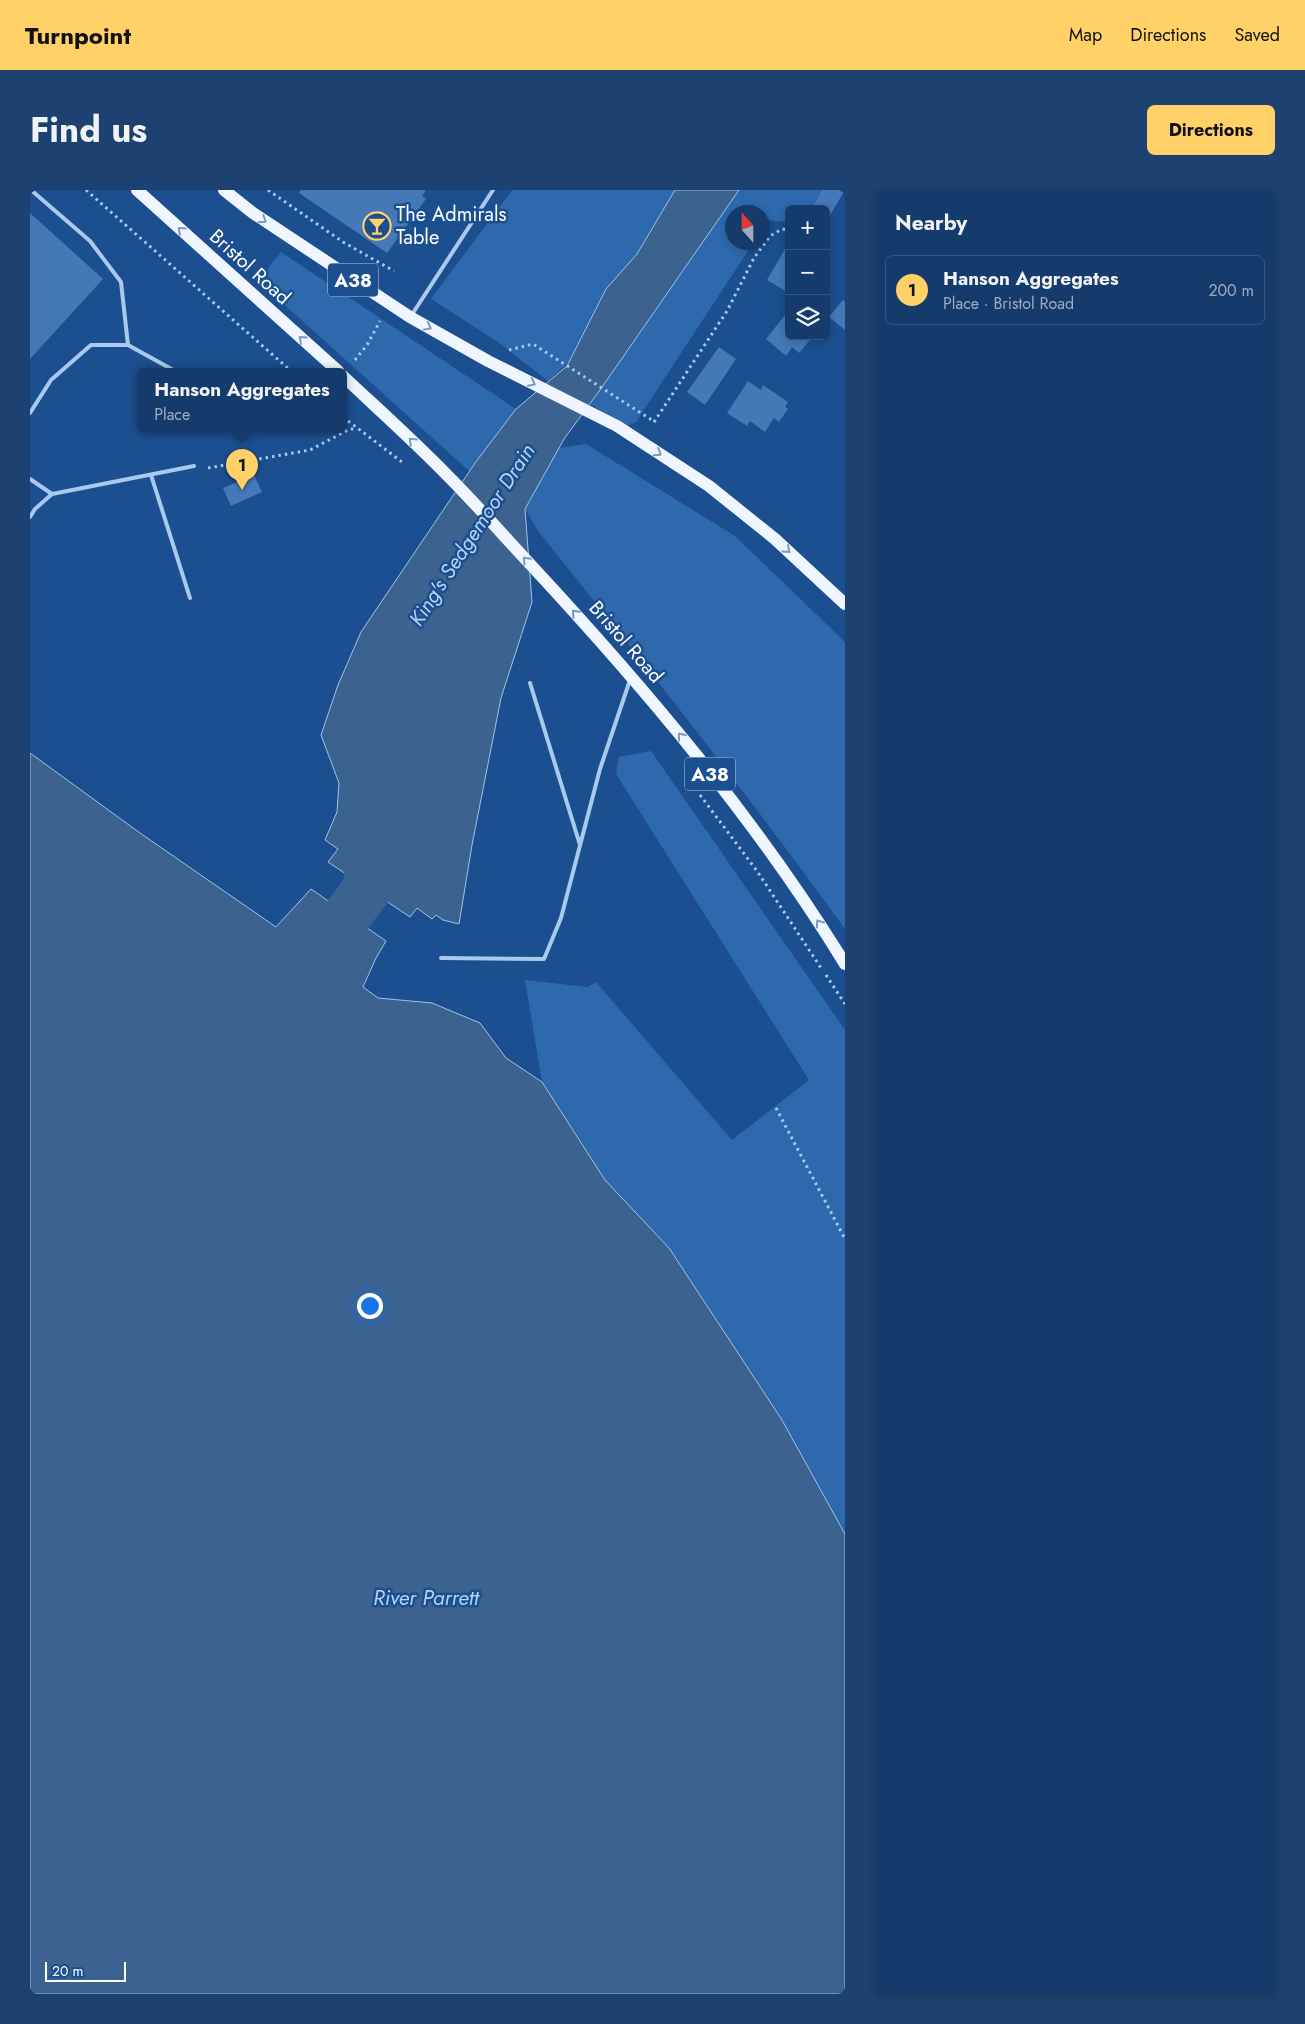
<!DOCTYPE html>
<html lang="en">
<head>
<meta charset="utf-8">
<style>
	:root { --surface:#143b6b; --page:#1d4271; --text:#f1f3f6; --muted:#9dadc1; --line:#33557e; --accent:#ffd166 }
	body { margin:0; font-family:Jost,sans-serif; background:var(--page); color:var(--text) }
	.controls { position:absolute; right:15px; top:15px; display:grid; overflow:hidden; border-radius:8px; box-shadow:0 2px 8px #0003 }
	.controls button { width:45px; height:45px; display:grid; place-items:center; padding:0; border:0; border-bottom:1px solid var(--line); background:var(--surface); color:var(--text); font:25px sans-serif }
	.compass { position:absolute; left:695px; top:15px; width:45px; height:45px; border-radius:50%; background:var(--surface); box-shadow:0 2px 8px #0003; rotate:339deg }
	.scale { position:absolute; left:15px; bottom:12px; width:81px; box-sizing:border-box; padding-left:5px; border:2px solid #fff; border-top:0; font-size:14px; line-height:18px; white-space:nowrap; color:#fff; -webkit-text-stroke:4px #1b4f8f; paint-order:stroke }
	.you { position:absolute; left:339px; top:1115px; width:18px; height:18px; margin:-12px; border:4px solid #fff; border-radius:50%; background:#1a73e8; box-shadow:0 0 0 8px #1a73e833 }
	.badge { display:grid; place-items:center; width:32px; height:32px; border-radius:50%; background:var(--accent); color:#111; font-size:16px; font-weight:700 }
	.pin { position:absolute; translate:-50% -41px; filter:drop-shadow(0 1px 2px #0008) }
	.pin::after { content:''; position:absolute; top:26px; width:18px; height:15px; background:inherit; clip-path:polygon(0 0,100% 0,50% 100%) }
	.popup { position:absolute; left:107px; top:178px; width:210px; height:65px; box-sizing:border-box; display:grid; place-content:center; border-radius:8px; background:var(--surface); filter:drop-shadow(0 1px 4px #0005); font-size:16px; white-space:nowrap; color:var(--muted) }
	.popup b { font-size:19px; color:var(--text) }
	.popup::after { content:''; position:absolute; left:50%; top:100%; margin-left:-10px; border:10px solid transparent; border-top-color:var(--surface) }
	.list { margin:0; padding:0; list-style:none }
	h2 { display:flex; justify-content:space-between; align-items:center; height:65px; margin:0; padding:0 20px; font-size:21px }
	h2 small { font-size:16px; font-weight:400; color:var(--muted) }
	.list li { display:grid; grid-template-columns:32px 1fr auto; gap:15px; align-items:center; box-sizing:border-box; height:70px; margin:0 10px 10px; padding:0 10px; border:1px solid var(--line); border-radius:8px }
	.list b { display:block; font-size:19px; white-space:nowrap }
	.list p { margin:0; font-size:16px; white-space:nowrap; color:var(--muted) }
	.list em { font-size:16px; font-style:normal; color:var(--muted) }
	.icon { flex:none; width:28px; height:28px; fill:none; stroke:currentColor; stroke-width:2; stroke-linecap:round; stroke-linejoin:round }
	.map { position:relative; flex:none; width:815px; height:1804px; overflow:hidden; border-radius:8px }
	header { display:flex; align-items:center; gap:30px; box-sizing:border-box; height:70px; padding:0 25px; background:var(--accent); color:#111 }
	header strong { font-size:24px }
	nav { display:flex; gap:28px; margin-inline-start:auto; font-size:18px }
	.intro { display:flex; align-items:center; justify-content:space-between; box-sizing:border-box; height:120px; padding:0 30px }
	h1 { margin:0; font-size:35px }
	.button { padding:12px 22px; border-radius:8px; background:var(--accent); color:#111; font-size:18px; font-weight:700 }
	main { display:flex; gap:30px; padding:0 30px }
	aside { flex:1; background:var(--surface); border-radius:8px; box-shadow:0 2px 8px #0003 }
	.map>svg:first-child { display:block }
	.green { fill:#2e69ad }
	.water { fill:#3c6290; stroke:#9cc4f0 }
	.lines { fill:none; stroke-linecap:round; stroke-linejoin:round }
	.river { stroke:#3c6290; stroke-width:49 }
	.building { fill:#4478b7 }
	.path { stroke:#a9c9ee; stroke-width:3; stroke-dasharray:2.5 4; stroke-linecap:butt }
	.service { stroke:#a9c9ee; stroke-width:4 }
	.primary { stroke:#f0f6ff; stroke-width:12 }
	.oneway { stroke:#7b9ac1 }
	.labels { text-anchor:middle; dominant-baseline:central; stroke-width:5; stroke-linejoin:round; paint-order:stroke }
	.shield { fill:#1b4f8f; stroke:#bbcadd; stroke-width:1 }
	.shield-label { font-size:19px; font-weight:bold; fill:#fff }
	.poi-label { font-size:20px; fill:#fff; stroke:#1b4f8f; text-anchor:start }
	.street-label { font-size:20px; fill:#fff; stroke:#1b4f8f }
	.water-label { font-size:21px; font-style:italic; fill:#b5d3f5; stroke:#1b4f8f }
</style>
</head>
<body>
<header>
<strong>Turnpoint</strong>
<nav><a>Map</a><a>Directions</a><a>Saved</a></nav>
</header>
<div class="intro"><h1>Find us</h1><a class="button">Directions</a></div>
<main>
<div class="map">
<svg width="815" height="1804" viewBox="0 0 815 1804">
	<rect width="100%" height="100%" fill="#1b4f8f"/>
	<g class="green">
		<path d="M482,0H645L607,64L576,99L538,173L518,191L468,152L401,109Z"/>
		<path d="M709,0H792L781,19H759V32L738,30L733,38L732,22H702V52L723,53L606,232L597,236L560,214Z"/>
		<path d="M251,62L486,219L439,281L228,91Z"/>
		<path d="M556,254L705,346L815,452V739C717,603 613,472 508,341L495,319L529,258Z"/>
		<path d="M621,561L815,840V1344L752,1230L639,1058L575,990L512,892L495,790L557,797L566,792L702,950L779,890L586,584L589,567Z"/>
	</g>
	<g class="water">
		<path d="M645,0H709L570,200L534,249L495,319L502,412L471,508L442,655L429,734L413,730L406,725L402,729L387,718L380,727L298,672L308,659L295,650L307,622L309,593L291,545L308,495L331,442L445,273L486,219L537,176L576,99L607,64Z"/>
		<path d="M0,563L110,643L246,737L281,699L356,751L346,768L333,797L348,808L402,813L450,833L476,868L512,892L575,990L639,1058L752,1230L815,1344V1804H0Z"/>
	</g>
	<g class="lines">
		<path class="river" d="M273,771L289,763L337,699L346,631"/>
	</g>
	<g class="building">
		<path d="M271,0H396L392,6L396,9L357,63L269,3Z"/>
		<path d="M792,0H815L796,32V19H781Z"/>
		<path d="M0,23L73,89L0,169Z"/>
		<path d="M759,52V99L757,102L737,90Z"/>
		<path d="M813,110L815,112V140L799,127Z"/>
		<path d="M759,120V146H776L780,150L769,163L762,157L756,166L736,149Z"/>
		<path d="M689,157L706,169L675,215L657,202Z"/>
		<path d="M718,191L731,200L733,195L758,212L755,217L758,219L749,232L744,228L735,242L720,231L717,236L697,223Z"/>
		<path d="M224,285L232,302L201,316L193,298Z"/>
	</g>
	<g class="lines">
		<g class="path">
			<path d="M56,0L261,181"/>
			<path d="M238,0L313,52L364,81"/>
			<path d="M479,160L503,154L625,232"/>
			<path d="M325,170L337,155L350,131"/>
			<path d="M313,227L372,272"/>
			<path d="M624,232L697,121L724,68L740,46L752,39L759,40"/>
			<path d="M178,278L280,260L320,239H327"/>
			<path d="M670,605L727,681L791,778"/>
			<path d="M796,785L815,814"/>
			<path d="M746,918L815,1049"/>
		</g>
		<g class="service">
			<path d="M1,0L60,51L91,92L98,155"/>
			<path d="M381,126L463,0"/>
			<path d="M0,223L21,190L61,155H98L145,181"/>
			<path d="M121,285L160,408"/>
			<path d="M0,289L22,304"/>
			<path d="M0,327L5,319L22,304L164,276"/>
			<path d="M500,493L550,655"/>
			<path d="M411,768L514,769L531,728L570,579L600,490"/>
		</g>
		<g class="primary">
			<path d="M107,0L308,181"/>
			<path d="M194,0L223,23L380,127L458,171L587,236L679,296L745,349L815,414"/>
			<path d="M313,186C348,219 384,251 417,285C446,314 472,344 500,374C615,498 726,629 815,774"/>
		</g>
	</g>
	<defs><path id="oneway-chevron" d="M-2-3.5L2.5 0L-2 3.5" fill="none" stroke-width="1.6" stroke-linecap="round" stroke-linejoin="round" transform="scale(1.25)"/></defs>
	<g class="oneway">
		<use href="#oneway-chevron" transform="translate(233 30) rotate(34)"/>
		<use href="#oneway-chevron" transform="translate(151 40) rotate(-138)"/>
		<use href="#oneway-chevron" transform="translate(398 137) rotate(29)"/>
		<use href="#oneway-chevron" transform="translate(272 149) rotate(-138)"/>
		<use href="#oneway-chevron" transform="translate(502 193) rotate(27)"/>
		<use href="#oneway-chevron" transform="translate(382 251) rotate(-136)"/>
		<use href="#oneway-chevron" transform="translate(628 263) rotate(33)"/>
		<use href="#oneway-chevron" transform="translate(757 360) rotate(42)"/>
		<use href="#oneway-chevron" transform="translate(496 370) rotate(-133)"/>
		<use href="#oneway-chevron" transform="translate(545 423) rotate(-133)"/>
		<use href="#oneway-chevron" transform="translate(651 546) rotate(-128)"/>
		<use href="#oneway-chevron" transform="translate(789 733) rotate(-125)"/>
	</g>
	<defs>
		<g id="bar-ring" transform="scale(1.4375)"><circle r="9.5" fill="#1b4f8f" stroke="#ffd166" stroke-width="1.5"/><path d="M-6-5H6L.8 .8V4.5H3.5V6h-7V4.5H-.8V.8Z" fill="#ffd166"/></g>
	</defs>
	<g fill-rule="evenodd">
		<use href="#bar-ring" x="347" y="36"/>
	</g>
	<g class="labels">
		<g class="shield">
			<rect x="298" y="73.5" width="50" height="33" rx="4"/>
			<rect x="655" y="567.5" width="50" height="33" rx="4"/>
		</g>
		<g class="shield-label">
			<text x="323" y="90">A38</text>
			<text x="680" y="584">A38</text>
		</g>
		<g class="poi-label">
			<text x="366" y="24">The Admirals<tspan x="366" dy="23">Table</tspan></text>
		</g>
		<g class="street-label">
			<text transform="translate(220 77) rotate(42)">Bristol Road</text>
			<text transform="translate(596 452) rotate(49)">Bristol Road</text>
		</g>
		<g class="water-label">
			<text transform="translate(442 345) rotate(-57)">King's Sedgemoor Drain</text>
			<text x="396" y="1408">River Parrett</text>
		</g>
	</g>
</svg>
<div class="controls">
<button>+</button>
<button>−</button>
<button><svg class="icon" aria-label="layers" viewBox="0 0 24 24"><path d="M12 4l9 5-9 5-9-5zM3 14l9 5 9-5"/></svg></button>
</div>
<svg class="compass" viewBox="-18 -18 36 36"><path d="M0-13l5 13h-10z" fill="#e53935"/><path d="M0 13l5-13h-10z" fill="#9dadc1"/></svg>
<div class="scale">20 m</div>
<div class="you"></div>
<div class="pin badge" style="left:212px;top:300px">1</div>
<div class="popup"><b>Hanson Aggregates</b>Place</div>
</div>
<aside>
<h2>Nearby<small></small></h2>
<ul class="list">
<li><span class="badge">1</span><div><b>Hanson Aggregates</b><p>Place · Bristol Road</p></div><em>200 m</em></li>
</ul>
</aside>
</main>
</body>
</html>
